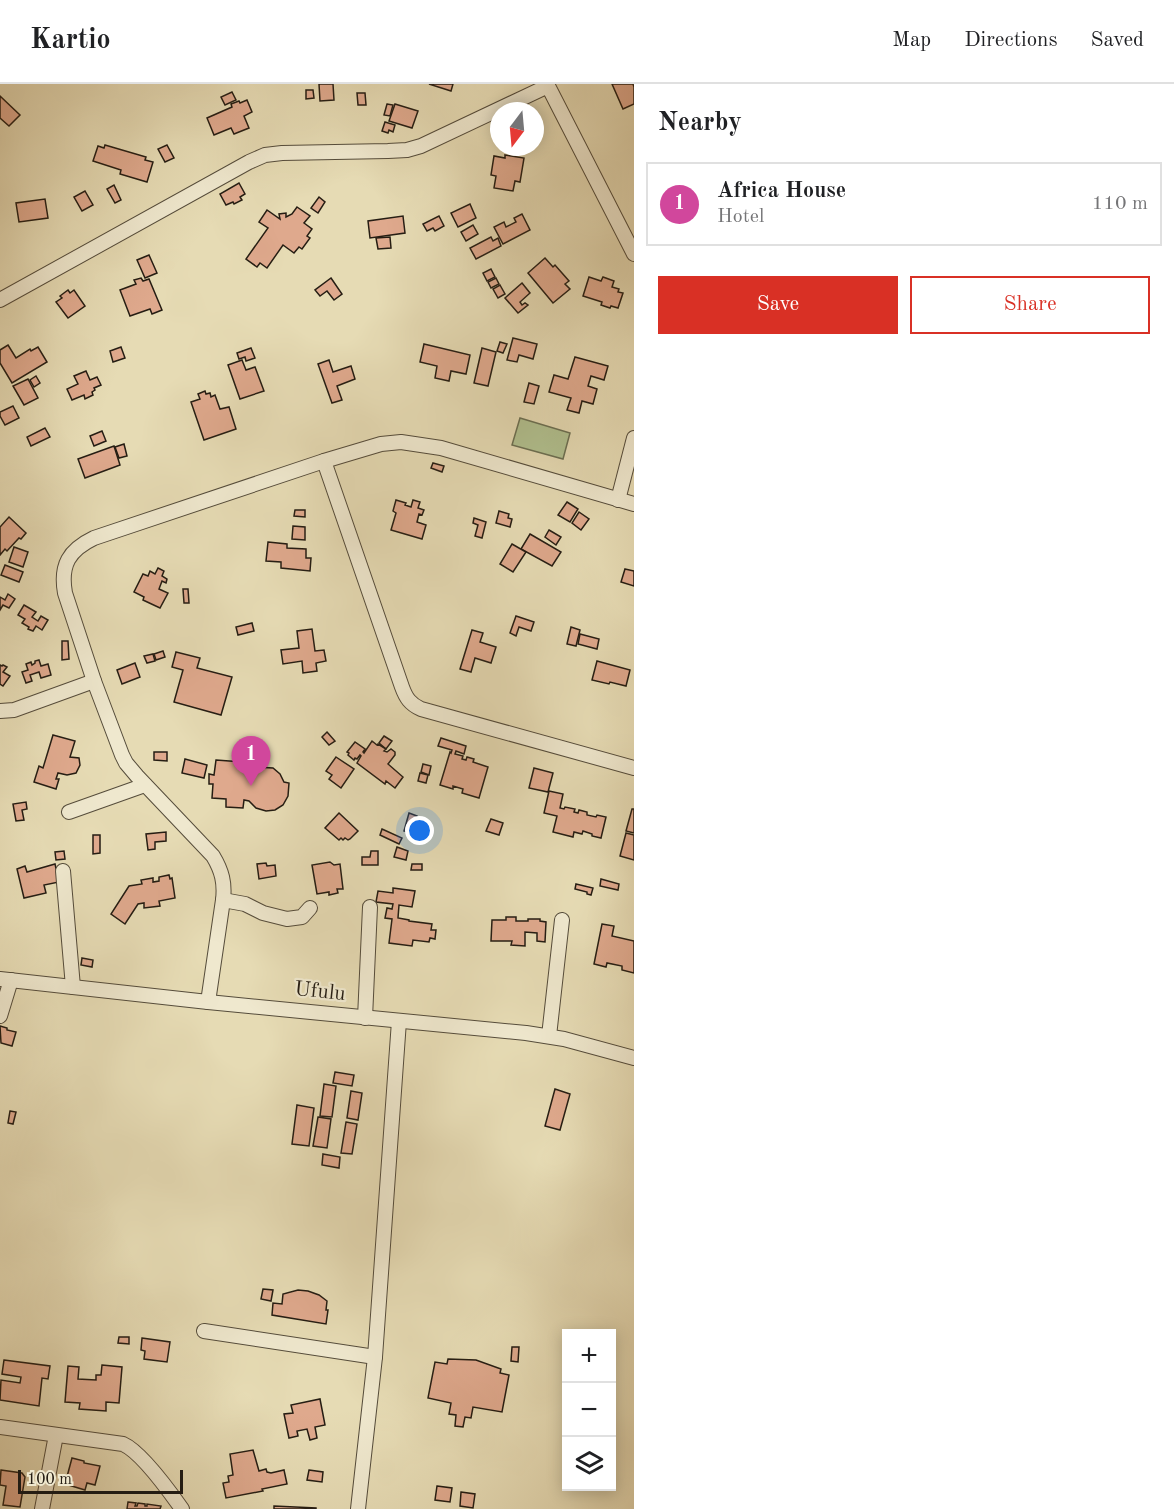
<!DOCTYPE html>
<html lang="en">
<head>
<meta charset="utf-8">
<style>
	:root { --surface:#fff; --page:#f2f2f2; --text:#202124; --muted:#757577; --line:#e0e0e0; --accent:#d93025 }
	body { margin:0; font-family:"Old Standard TT",serif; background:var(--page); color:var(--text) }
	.controls { position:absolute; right:18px; bottom:18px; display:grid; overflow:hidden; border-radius:0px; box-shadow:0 3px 15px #0003 }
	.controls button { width:54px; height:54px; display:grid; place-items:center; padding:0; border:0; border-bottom:2px solid var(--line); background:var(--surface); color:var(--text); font:30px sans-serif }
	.compass { position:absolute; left:490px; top:18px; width:54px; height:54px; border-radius:50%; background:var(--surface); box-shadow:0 3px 15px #0003; rotate:196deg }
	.scale { position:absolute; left:18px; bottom:15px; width:165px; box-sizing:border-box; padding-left:6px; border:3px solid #251d13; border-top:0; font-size:16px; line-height:21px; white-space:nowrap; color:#251d13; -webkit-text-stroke:4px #efe8ce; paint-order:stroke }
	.you { position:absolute; left:420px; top:747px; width:21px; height:21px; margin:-15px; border:4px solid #fff; border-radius:50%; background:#1a73e8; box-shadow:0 0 0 9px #1a73e833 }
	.badge { display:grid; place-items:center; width:39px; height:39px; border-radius:50%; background:var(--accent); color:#fff; font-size:20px; font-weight:700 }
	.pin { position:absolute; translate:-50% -50px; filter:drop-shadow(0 2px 3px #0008) }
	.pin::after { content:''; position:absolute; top:32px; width:21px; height:18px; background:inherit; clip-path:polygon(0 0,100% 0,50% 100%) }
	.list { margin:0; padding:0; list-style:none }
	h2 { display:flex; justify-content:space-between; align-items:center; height:78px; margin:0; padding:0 24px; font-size:26px }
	h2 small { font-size:20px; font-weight:400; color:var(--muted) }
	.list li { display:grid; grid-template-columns:39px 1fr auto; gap:18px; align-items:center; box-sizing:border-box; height:84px; margin:0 12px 12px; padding:0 12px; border:2px solid var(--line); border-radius:0px }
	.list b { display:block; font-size:22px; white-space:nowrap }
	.list p { margin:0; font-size:20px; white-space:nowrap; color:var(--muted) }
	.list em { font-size:20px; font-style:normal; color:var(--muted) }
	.actions { display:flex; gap:12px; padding:18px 24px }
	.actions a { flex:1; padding:14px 0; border:2px solid var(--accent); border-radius:0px; text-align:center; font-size:21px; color:var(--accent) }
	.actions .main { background:var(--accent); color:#fff }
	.icon { flex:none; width:33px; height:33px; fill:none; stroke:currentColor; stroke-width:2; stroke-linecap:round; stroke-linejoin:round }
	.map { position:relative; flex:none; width:634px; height:1425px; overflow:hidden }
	header { display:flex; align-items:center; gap:36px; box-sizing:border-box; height:84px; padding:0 30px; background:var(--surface); border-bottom:2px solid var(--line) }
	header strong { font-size:28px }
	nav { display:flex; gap:33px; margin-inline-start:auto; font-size:21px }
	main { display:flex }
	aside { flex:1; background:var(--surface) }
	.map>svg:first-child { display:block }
	.green { fill:#b1c190; stroke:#6b6f52; stroke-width:1.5 }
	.building { fill:#dfa98d; stroke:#251d13; stroke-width:1.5 }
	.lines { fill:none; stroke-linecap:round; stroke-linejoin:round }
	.minor-casing { stroke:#554c3b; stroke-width:16 }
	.minor { stroke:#efe8ce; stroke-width:14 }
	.labels { text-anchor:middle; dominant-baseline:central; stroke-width:4.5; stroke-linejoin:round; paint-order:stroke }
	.street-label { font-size:21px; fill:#251d13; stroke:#efe8ce }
</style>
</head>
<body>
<header>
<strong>Kartio</strong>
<nav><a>Map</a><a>Directions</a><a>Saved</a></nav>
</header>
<main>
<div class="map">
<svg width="634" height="1425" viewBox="0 0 634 1425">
	<rect width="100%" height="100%" fill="#e6dbb4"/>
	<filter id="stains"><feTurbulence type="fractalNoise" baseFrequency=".00333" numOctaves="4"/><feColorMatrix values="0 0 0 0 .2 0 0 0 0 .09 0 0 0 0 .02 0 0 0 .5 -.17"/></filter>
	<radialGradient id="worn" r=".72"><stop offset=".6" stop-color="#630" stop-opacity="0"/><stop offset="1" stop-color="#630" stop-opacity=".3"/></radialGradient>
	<path class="green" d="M520,334L570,349L563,375L512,361Z"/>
	<g class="building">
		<path d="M319,0H333L334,16L320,17Z"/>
		<path d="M429,0H453L451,7Z"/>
		<path d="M612,0H633L634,3V20L623,25Z"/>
		<path d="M306,6H313L314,14L306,15Z"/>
		<path d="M232,8L236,16L225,21L221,13Z"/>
		<path d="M357,9H365L366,21H358Z"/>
		<path d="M0,12L20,31L9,42L0,34Z"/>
		<path d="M247,16L252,28L244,32L249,44L234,50L231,44L214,51L207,34L232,23L231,20L239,17L240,19Z"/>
		<path d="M387,20L393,21L390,32L384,31Z"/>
		<path d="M395,20L418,27L412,44L389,37Z"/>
		<path d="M385,38L395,41L393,48L389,46L388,49L382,47Z"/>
		<path d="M105,61L146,73L145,76L153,78L147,98L120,90L121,86L93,77L98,62L104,64Z"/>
		<path d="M167,61L174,74L165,78L158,65Z"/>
		<path d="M505,71L524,74L520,98L515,97L513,107L494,104L496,92L491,91L494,72L505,74Z"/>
		<path d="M239,99L245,110L240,113L242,116L234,120L233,118L226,121L220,110Z"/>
		<path d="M114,101L121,116L115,119L107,105Z"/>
		<path d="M85,107L93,121L82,127L74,113Z"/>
		<path d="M319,113L325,118L318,129L311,124Z"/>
		<path d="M45,115L48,134L19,138L16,119Z"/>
		<path d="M470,120L476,134L458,143L451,129Z"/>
		<path d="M297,123L310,132L304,139L312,145L307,152L310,154L302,165L299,163L294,169L283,161L267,184L260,179L257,183L246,175L268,144L259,138L267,126L280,135L279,130L286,129V133L292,130Z"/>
		<path d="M522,130L530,146L503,160L494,143L504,138L506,143L516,138L514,134Z"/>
		<path d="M403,132L405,149L370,154L368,137Z"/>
		<path d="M439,132L444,142L435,147L433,144L427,147L423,140Z"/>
		<path d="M473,141L478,150L466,157L461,148Z"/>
		<path d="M390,153L391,164L378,165L376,154Z"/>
		<path d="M491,153L493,157L498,154L501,162L476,175L470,164Z"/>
		<path d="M149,171L157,189L145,194L137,176Z"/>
		<path d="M545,174L553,183L555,181L569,197L565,200L570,205L553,219L528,189Z"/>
		<path d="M491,185L495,193L487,197L483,189Z"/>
		<path d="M589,193L601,197L603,193L614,197L612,203L619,205L618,208L623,209L618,224L611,222L610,224L601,221L602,218L583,212Z"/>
		<path d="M141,194L143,197L149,195L162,226L152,230L150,225L130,232L120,206L136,200L134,196Z"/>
		<path d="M331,194L342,210L334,216L327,207L320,212L315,206Z"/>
		<path d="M496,194L499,200L491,204L488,198Z"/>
		<path d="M522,199L530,209L520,218L522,221L525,219L528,221L518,229L505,214Z"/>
		<path d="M500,201L505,210L498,214L493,205Z"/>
		<path d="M68,206L70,209L74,206L85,222L68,234L56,218L62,214L60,212Z"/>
		<path d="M513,254L537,260L533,275L519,271L517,278L507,276Z"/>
		<path d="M500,258L507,260L503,269L497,267Z"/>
		<path d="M424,260L470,271L466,290L451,287L449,297L435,294L437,282L420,278Z"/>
		<path d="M8,261L16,274L30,265L31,267L38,263L47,278L12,299L0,279V266Z"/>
		<path d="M121,263L125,274L113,278L110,267Z"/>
		<path d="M251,264L255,274L246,277L245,273L239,275L237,269Z"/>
		<path d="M482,264L496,268L488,302L474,299Z"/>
		<path d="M575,273L608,282L604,296L591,292L588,302L597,305L593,320L582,317L579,329L567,326L571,314L549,308L554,291L568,295Z"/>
		<path d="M242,276L246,286L255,283L264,307L240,315L228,281Z"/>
		<path d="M329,276L333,288L351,282L355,295L337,302L342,316L332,319L318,280Z"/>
		<path d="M86,287L90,296L97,293L101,301L94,304L95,306L92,308L93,311L85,315L84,311L72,316L67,305L78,300L74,292Z"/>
		<path d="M36,292L40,299L34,303L30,296Z"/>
		<path d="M28,295L38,314L24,321L13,302Z"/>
		<path d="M529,299L539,302L534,320L524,318Z"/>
		<path d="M205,307L206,310L210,309L211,313L215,311L220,325L229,323L236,345L204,356L191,318L200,315L198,310Z"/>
		<path d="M13,322L19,334L5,341L0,332V328Z"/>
		<path d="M45,344L50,353L31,362L27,353Z"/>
		<path d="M102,347L106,357L94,362L90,352Z"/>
		<path d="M124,360L127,372L119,374L115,363Z"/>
		<path d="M114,362L120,381L85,394L78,375Z"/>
		<path d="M433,379L444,382L442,388L431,384Z"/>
		<path d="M396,416L406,419L405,421L411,423L413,416L420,418L418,424L424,426L422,431L419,430L417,438L426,441L422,455L391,446L396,429L393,427Z"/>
		<path d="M567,418L578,425L570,438L558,431Z"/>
		<path d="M295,426H305V433L294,432Z"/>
		<path d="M499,427L509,430L508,434L512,435L510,443L496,439Z"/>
		<path d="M579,428L589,435L581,446L572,439Z"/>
		<path d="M9,433L26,449L21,455L19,454L7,467L5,465L0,471V443Z"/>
		<path d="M474,434L486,438L482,454L475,452L478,441L473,439Z"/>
		<path d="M293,442L305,443V456L292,455Z"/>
		<path d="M549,446L561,453L556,461L545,453Z"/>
		<path d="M530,450L561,468L552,482L521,465Z"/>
		<path d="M268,458L287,460V464L306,465V474H311L310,487L281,484V478L266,477Z"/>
		<path d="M512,460L526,468L513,488L500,480Z"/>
		<path d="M14,463L28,468L23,483L9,478Z"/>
		<path d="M5,481L23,488L19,498L1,491Z"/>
		<path d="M158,484L164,487L162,492L167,495L166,499L162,497L159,505L168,509L160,524L143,516L144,513L134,508L143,490L148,492L150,487L155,490Z"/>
		<path d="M625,485L634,487V502L621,498Z"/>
		<path d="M183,505H188L189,519H184Z"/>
		<path d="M8,510L15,515L9,524L3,521L0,526V513L5,516Z"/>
		<path d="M24,521L36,528L32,533L38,537L41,532L48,536L42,546L36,542L33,547L28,545L29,543L22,539L25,535L18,531Z"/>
		<path d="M516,532L534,538L531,547L519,543L516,552L510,549Z"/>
		<path d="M252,539L254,547L238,551L236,543Z"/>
		<path d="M571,543L580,546L576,562L567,560Z"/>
		<path d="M312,545L315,567L324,566L326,577L316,579L317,587L303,589L302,577L283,580L281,566L299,564L297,547Z"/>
		<path d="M472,546L483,549L480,558L496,563L491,579L475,574L471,588L460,585Z"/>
		<path d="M580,550L599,555L597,565L578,560Z"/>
		<path d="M62,557H68L69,575L62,576Z"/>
		<path d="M163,567L165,573L156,576L154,570Z"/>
		<path d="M176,568L200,574L197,584L232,593L221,631L174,618L183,586L172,583Z"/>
		<path d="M153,570L155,577L147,579L144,572Z"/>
		<path d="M39,576L41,582L48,580L51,591L41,594L39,588L30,591L32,597L26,599L22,588L28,586L26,580L31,578L32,581L35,579V577Z"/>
		<path d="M597,577L630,586L626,602L610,598L609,600L592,596Z"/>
		<path d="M135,579L140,593L122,600L117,586Z"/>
		<path d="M0,581L2,582L3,581L7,583L3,588L10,592L3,602L0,600Z"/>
		<path d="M327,648L335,657L329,661L322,653Z"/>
		<path d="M53,651L75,657L70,673L79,674L80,681L76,689L67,691L58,689L56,695H59L56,705L34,698L39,682L43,684Z"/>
		<path d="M384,652L392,657L386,665L379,659Z"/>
		<path d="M441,654L466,662L464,670L456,667L455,670L463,672L462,675L466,676L467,673L474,675L473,678L488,683L479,714L462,709L463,705L453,702V705L440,701L450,668L451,669L452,666L438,662Z"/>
		<path d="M372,657L377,661L378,660L386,665L384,667L387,668L391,665L395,668V671L388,680L403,693L395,704L386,697L385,700L357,679L361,672L360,671L357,675L355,674L354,676L348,671L349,669L347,668L355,658L365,665L363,668L364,669Z"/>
		<path d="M154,668H167V677L154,676Z"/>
		<path d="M336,673L354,685L341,704L329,695L332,691L326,687Z"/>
		<path d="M185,675L207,681L204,694L182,689Z"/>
		<path d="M216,676L256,679V683L273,684L280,690L284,698L289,699L288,712L283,721L275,726L266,727L256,724L249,717L244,716L243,724L226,723V715L212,714L213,700H209V690L214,691Z"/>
		<path d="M423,680L431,682L429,691L421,688Z"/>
		<path d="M534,684L553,689L548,708L529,704Z"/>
		<path d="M420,689L428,691L426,699L418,697Z"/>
		<path d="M549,707L563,710L560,724L564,725L565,723L575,725L574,728L578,729L579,726L587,728V731L596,733L597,731L606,733L601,754L592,752V750L583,747L582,750L574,748L573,753L553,748L557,732L544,729Z"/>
		<path d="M26,718L27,725L22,726L24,736L16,737L13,720Z"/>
		<path d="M632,725H634V749L626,747Z"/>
		<path d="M339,729L358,747L350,755L348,756L345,754L343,756L341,754L339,756L325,744Z"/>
		<path d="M409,729L417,732L412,749L404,747Z"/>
		<path d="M491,735L503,739L499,751L486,747Z"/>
		<path d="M382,745L402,754L399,760L380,751Z"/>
		<path d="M166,748V757L155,758V765L148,766L146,750Z"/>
		<path d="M626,749L634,751V776L620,772Z"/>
		<path d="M93,751H100V769L93,770Z"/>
		<path d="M397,763L408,767L406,776L394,773Z"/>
		<path d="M64,767L65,775L56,776L55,768Z"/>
		<path d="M371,767H378V781H362V773H370Z"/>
		<path d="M330,778L334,781L340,780L343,805H337L338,809L329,811V808L317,810L312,781Z"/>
		<path d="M266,779L267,782L275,781L276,792L259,795L257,780Z"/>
		<path d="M55,780L59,798L44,801L46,809L24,814L17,785L25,782L27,788Z"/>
		<path d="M412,780H422V786H411Z"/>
		<path d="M169,791L170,795L172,794L175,814L159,817L160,822L144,824V819L138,820L125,840L111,830L129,802L142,800L141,796L153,794V798L159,797V793Z"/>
		<path d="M601,795L619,800L618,806L600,802Z"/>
		<path d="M576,800L593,804L591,811L587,810V808L575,805Z"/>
		<path d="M393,804L415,807L412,823L399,821L398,834L409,836V837L432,840L431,846H436L435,855L430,854L429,858L413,856L412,862L389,859L392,835L385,834L387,824L392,825L393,820L376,818L378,807L393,809Z"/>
		<path d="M506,833H516V837H528V835H540V837L546,838L545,858L537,857V849L525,848V862L511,861L512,857H491L492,836H506Z"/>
		<path d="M602,840L614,842L612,852L634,857V889L622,886V882L607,879L606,883L594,880Z"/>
		<path d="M82,874L93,876L92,883L81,881Z"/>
		<path d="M0,942L7,944V946L16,948L12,962L1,959Z"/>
		<path d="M335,988L354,991L352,1002L333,999Z"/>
		<path d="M324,1000L336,1002L332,1033L320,1032Z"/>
		<path d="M555,1005L570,1010L560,1046L545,1042Z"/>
		<path d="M351,1007L362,1009L358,1036L347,1034Z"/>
		<path d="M297,1021L314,1024L309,1062L292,1060Z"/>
		<path d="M10,1027L16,1028L13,1040L8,1039Z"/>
		<path d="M318,1033L331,1035L327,1064L313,1062Z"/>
		<path d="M346,1038L357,1040L352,1070L341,1069Z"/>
		<path d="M323,1070L340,1073L339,1084L322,1081Z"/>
		<path d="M263,1205L273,1206L271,1217L261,1215Z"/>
		<path d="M298,1206L308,1207L319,1211L327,1217L326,1226H328L326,1240L272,1231L273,1219L282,1220L283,1210Z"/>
		<path d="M119,1253H129V1260L118,1259Z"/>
		<path d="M142,1254L170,1258L167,1278L144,1275L145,1267L141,1266Z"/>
		<path d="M512,1263H519L518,1278L511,1277Z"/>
		<path d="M448,1275L476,1276L501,1285L500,1289L509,1291L502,1328L473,1323L471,1334L465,1333L463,1343L455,1342L456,1331L449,1330L451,1319L428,1314L435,1278L447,1280Z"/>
		<path d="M4,1276L50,1282L48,1295L42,1294L39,1322L0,1316L1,1296L20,1299L21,1293L2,1290Z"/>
		<path d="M102,1281L122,1283L119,1319L106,1318V1327L79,1325L80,1319L65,1318L68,1282L79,1283L78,1295L96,1296V1291H101Z"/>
		<path d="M320,1315L325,1341L315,1343L317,1354L310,1356L307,1345L297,1347L298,1352L289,1354L284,1330L293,1329L291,1321Z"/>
		<path d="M253,1366L259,1387L266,1385L267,1388L271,1389L284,1386L287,1400L262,1405L263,1407L226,1414L223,1399L229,1398L228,1392L233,1391L230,1370Z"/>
		<path d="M72,1374L84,1377V1379L100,1382L95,1401L87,1399L85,1406L65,1400Z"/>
		<path d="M1,1386L22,1389L25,1393L20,1423L3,1421L6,1402L0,1401Z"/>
		<path d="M309,1386L323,1388L322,1398L307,1396Z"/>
		<path d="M437,1402L452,1404L450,1418L435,1416Z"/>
		<path d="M461,1408L475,1410L473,1424L460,1422Z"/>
		<path d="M128,1418L136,1419L135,1422H137L138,1419L145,1420V1422H147V1420L161,1422L160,1425H127Z"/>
		<path d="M274,1422L316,1424V1425H274Z"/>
	</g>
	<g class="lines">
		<g class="minor-casing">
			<g id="minor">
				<path d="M547,0L634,170"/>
				<path d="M0,216L249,78L265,71L282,69L388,67L407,66L421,62L548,2"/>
				<path d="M324,377L402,603C406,614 410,620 421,625L634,684"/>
				<path d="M618,416L634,354"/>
				<path d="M0,627L14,626L94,597"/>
				<path d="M69,728L145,701"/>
				<path d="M63,787L73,903"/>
				<path d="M223,816L245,820L263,829L287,835L302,833L310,824"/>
				<path d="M0,895L208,918L526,949L564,955L634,974"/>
				<path d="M208,918L223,816C225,799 222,787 213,772L137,692L126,679L122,671L94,597L65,509C60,481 69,466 94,454L324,377L381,360L401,358L441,364L634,420"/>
				<path d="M0,932L11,896"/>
				<path d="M365,934L370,823"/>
				<path d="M549,952L562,836"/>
				<path d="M204,1247L375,1273"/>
				<path d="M0,1343L123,1360C141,1368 170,1408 182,1425"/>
				<path d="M42,1425L56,1351"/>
				<path d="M358,1425L375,1273L399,937"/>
			</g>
		</g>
		<use href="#minor" class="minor"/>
	</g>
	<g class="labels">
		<g class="street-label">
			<text transform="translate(320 908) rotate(6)">Ufulu</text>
		</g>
	</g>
	<rect width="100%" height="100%" filter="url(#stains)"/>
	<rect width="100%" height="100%" fill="url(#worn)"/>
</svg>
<div class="controls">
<button>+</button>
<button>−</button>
<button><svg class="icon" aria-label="layers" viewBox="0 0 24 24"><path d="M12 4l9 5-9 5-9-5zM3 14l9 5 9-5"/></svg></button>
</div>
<svg class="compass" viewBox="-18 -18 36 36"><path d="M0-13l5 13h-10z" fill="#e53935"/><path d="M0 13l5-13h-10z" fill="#757577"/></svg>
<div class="scale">100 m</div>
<div class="you"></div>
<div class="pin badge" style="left:251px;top:702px;background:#d1479c">1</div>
</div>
<aside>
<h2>Nearby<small></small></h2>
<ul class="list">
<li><span class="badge" style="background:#d1479c">1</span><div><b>Africa House</b><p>Hotel</p></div><em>110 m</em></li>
</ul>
<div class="actions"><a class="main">Save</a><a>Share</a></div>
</aside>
</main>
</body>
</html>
